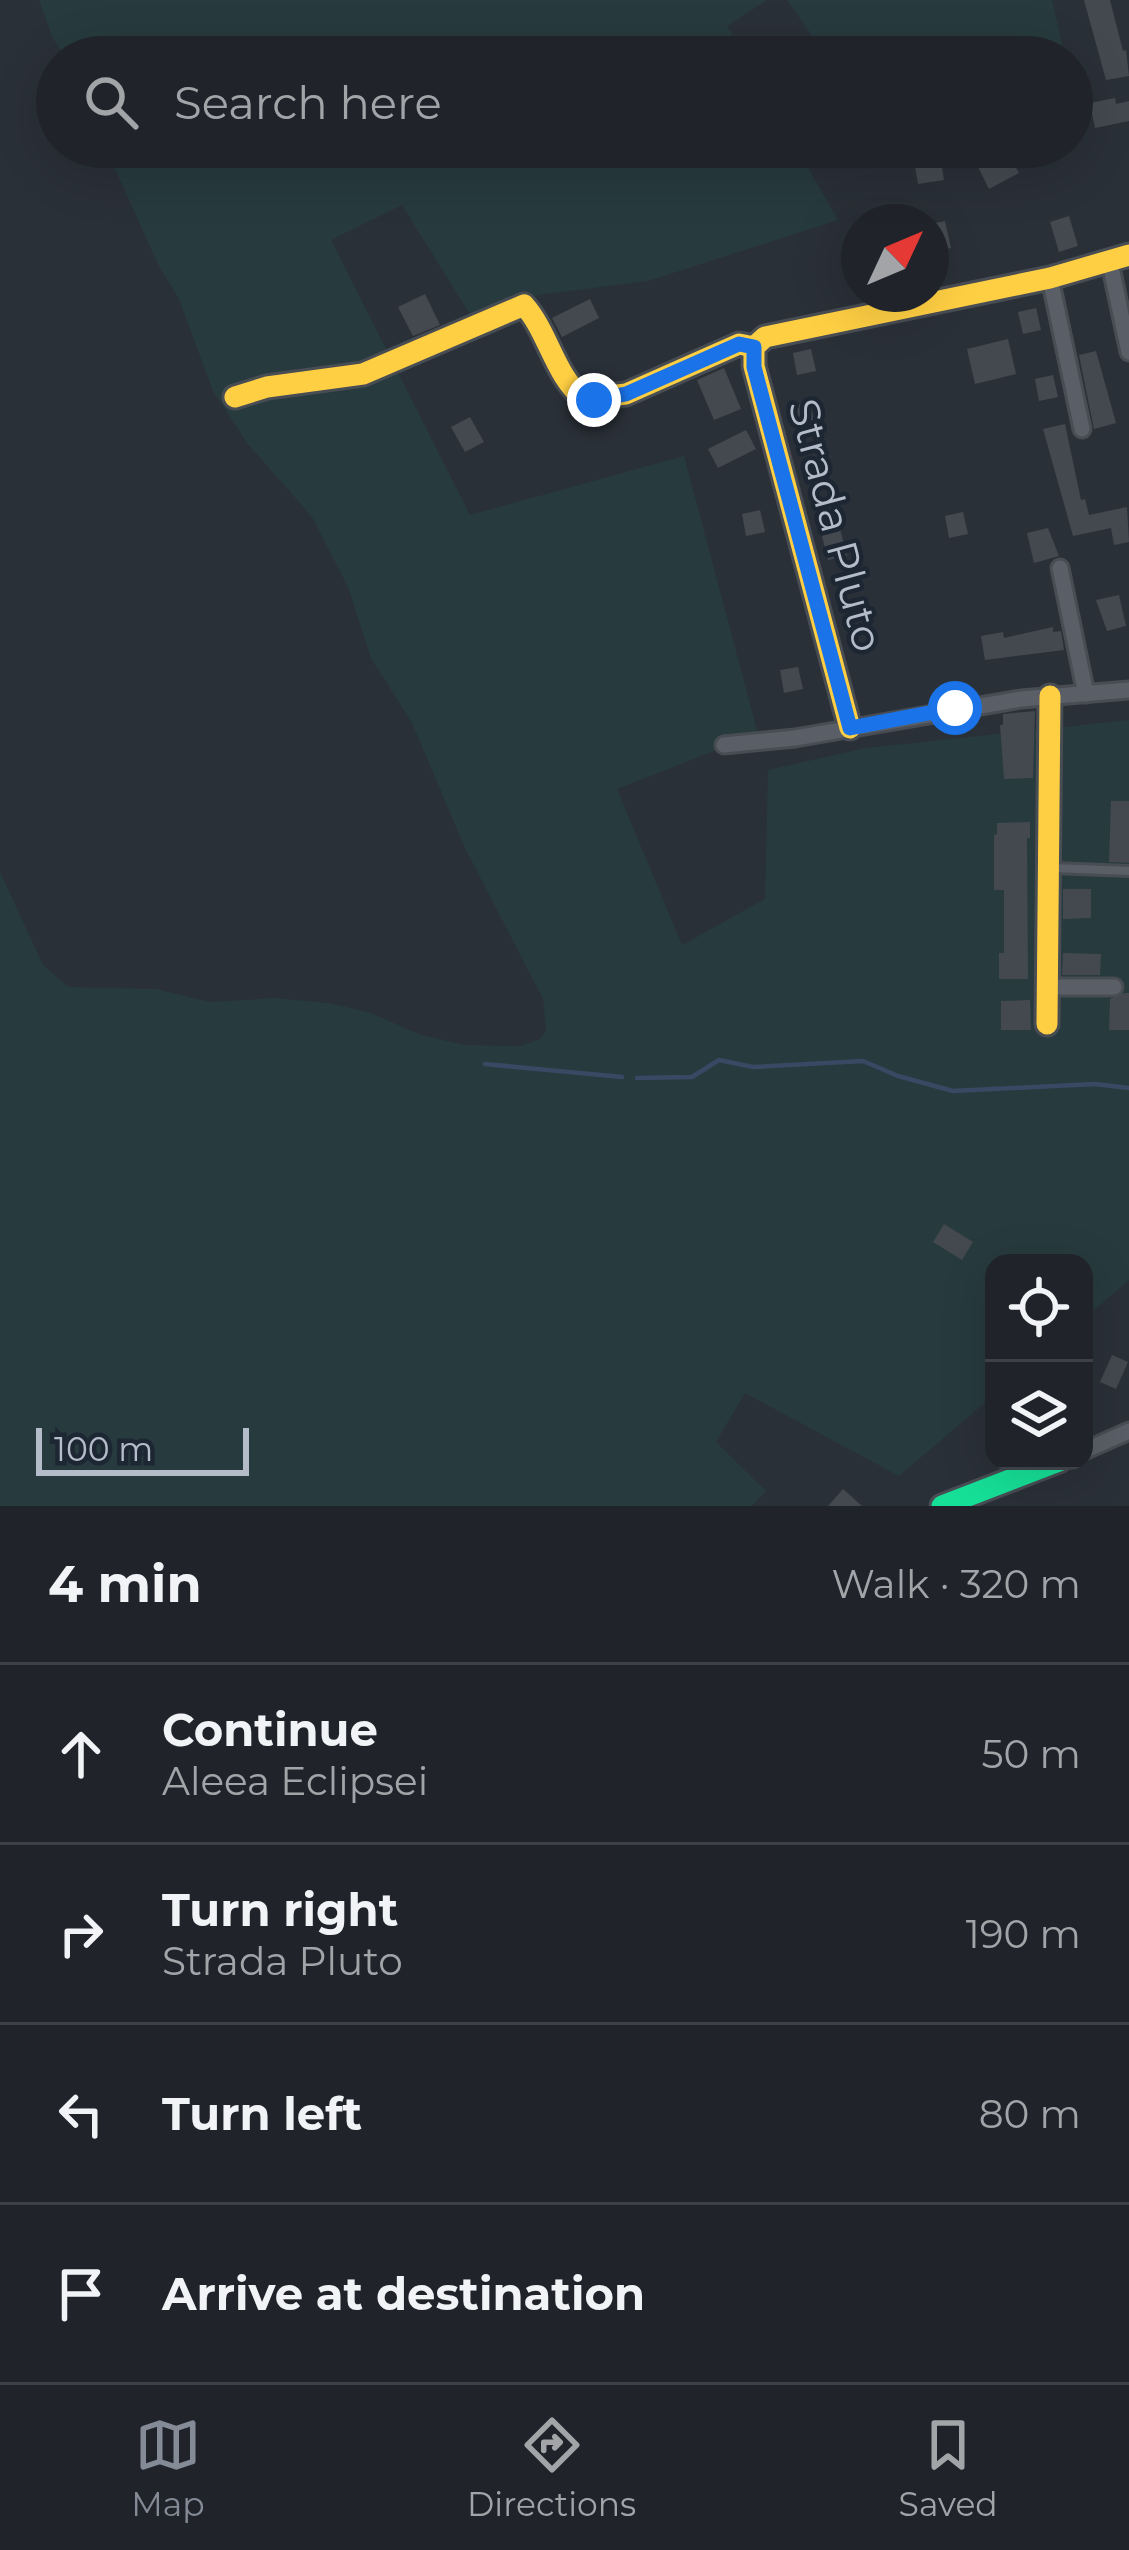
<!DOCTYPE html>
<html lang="en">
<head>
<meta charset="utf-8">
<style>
	:root { --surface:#20242a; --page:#282c32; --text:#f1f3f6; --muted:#a2a4a8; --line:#3d4147; --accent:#848b96 }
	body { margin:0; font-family:Montserrat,sans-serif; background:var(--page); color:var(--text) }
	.controls { position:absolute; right:36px; bottom:36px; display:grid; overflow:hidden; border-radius:24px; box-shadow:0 12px 48px #0002 }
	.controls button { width:108px; height:108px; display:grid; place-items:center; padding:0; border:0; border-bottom:3px solid var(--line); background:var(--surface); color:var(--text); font:60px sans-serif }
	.compass { position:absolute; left:841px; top:204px; width:108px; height:108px; border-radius:50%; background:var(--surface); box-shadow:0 12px 48px #0002; rotate:46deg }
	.scale { position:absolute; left:36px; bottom:30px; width:213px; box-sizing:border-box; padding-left:12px; border:6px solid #b4bcc9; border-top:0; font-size:33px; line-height:42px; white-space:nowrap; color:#b4bcc9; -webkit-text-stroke:9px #1d2633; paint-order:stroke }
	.stop { position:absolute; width:36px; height:36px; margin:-27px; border:9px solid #1a73e8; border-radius:50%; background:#fff }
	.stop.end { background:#1a73e8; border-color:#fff; box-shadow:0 3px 12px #0008 }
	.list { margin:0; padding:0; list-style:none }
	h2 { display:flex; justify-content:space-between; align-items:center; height:156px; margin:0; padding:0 48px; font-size:51px }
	h2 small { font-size:39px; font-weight:400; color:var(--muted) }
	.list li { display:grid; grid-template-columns:78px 1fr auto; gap:36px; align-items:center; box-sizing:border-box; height:180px; padding:0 48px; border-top:3px solid var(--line) }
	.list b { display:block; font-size:45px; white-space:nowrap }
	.list p { margin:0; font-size:39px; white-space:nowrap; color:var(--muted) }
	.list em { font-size:39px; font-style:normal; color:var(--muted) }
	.icon { flex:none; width:66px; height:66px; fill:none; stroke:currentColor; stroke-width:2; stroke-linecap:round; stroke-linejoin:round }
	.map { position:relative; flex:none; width:1129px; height:1506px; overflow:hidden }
	.search { position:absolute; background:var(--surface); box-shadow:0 12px 48px #0002; left:36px; right:36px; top:36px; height:132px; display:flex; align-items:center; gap:30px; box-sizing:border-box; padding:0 42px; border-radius:66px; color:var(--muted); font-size:45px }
	.sheet { height:876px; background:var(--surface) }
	nav { display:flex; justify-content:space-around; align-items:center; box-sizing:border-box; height:168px; border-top:3px solid var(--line); background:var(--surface); font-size:33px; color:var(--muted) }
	nav a { display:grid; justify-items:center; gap:6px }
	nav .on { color:var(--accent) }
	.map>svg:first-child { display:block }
	.green { fill:#273a3e }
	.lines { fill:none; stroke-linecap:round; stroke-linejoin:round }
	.stream { stroke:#384963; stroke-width:4.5 }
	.building { fill:#444950 }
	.lane-casing { stroke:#484c53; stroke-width:14 }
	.street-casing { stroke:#484c53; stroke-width:21 }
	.fast-casing { stroke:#484c53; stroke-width:27 }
	.slow-casing { stroke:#484c53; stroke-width:27 }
	.lane { stroke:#5a5e66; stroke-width:8 }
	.street { stroke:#5a5e66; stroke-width:15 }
	.fast { stroke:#16e098; stroke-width:21 }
	.slow { stroke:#ffcf43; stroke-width:21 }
	.route { stroke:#1a73e8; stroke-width:15 }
	.labels { text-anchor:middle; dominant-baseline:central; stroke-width:9; stroke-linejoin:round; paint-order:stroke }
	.street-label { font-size:42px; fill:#b4bcc9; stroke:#1d2633 }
</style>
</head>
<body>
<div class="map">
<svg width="1129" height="1506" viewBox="0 0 1129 1506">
	<rect width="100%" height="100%" fill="#2a3038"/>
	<g class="green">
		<path d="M39,0H767L727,26L744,57H65L52,36Z"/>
		<path d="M787,0H1052L1065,57H934L923,38L879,57H827Z"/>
		<path d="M105,147H796L838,220L648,281L538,295L473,319L402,205L331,240L470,515L684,456L758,734L617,789L682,945L765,899L768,770L866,748L1129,720V1280L1084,1319V1263H994V1395L899,1476L745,1393L716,1442L766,1491L752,1506H0V872L43,965L69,987L156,989L210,1002L275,998L329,1003L371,1013L421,1035L465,1045L520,1046L540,1039L546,1030L543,999L465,848L412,723L371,658L348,587L312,517L248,444L213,391L179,299L158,264Z"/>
	</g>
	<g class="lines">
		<g class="stream">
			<path d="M485,1064L622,1077"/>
			<path d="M637,1078L692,1077L719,1060L753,1067L863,1061L898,1076L953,1091L1095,1084L1129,1088"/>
		</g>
	</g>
	<g class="building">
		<path d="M1084,0H1110L1123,51L1126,50L1129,76L1106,80Z"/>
		<path d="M1115,98L1116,104L1129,101V121L1095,128L1090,103Z"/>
		<path d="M1006,149L1019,173L989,189L977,165Z"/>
		<path d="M940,156L944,180L918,184L914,160Z"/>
		<path d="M1069,216L1078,246L1059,252L1050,222Z"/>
		<path d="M945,221L951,248L937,251L931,224Z"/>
		<path d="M425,294L440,325L413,336L398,307Z"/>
		<path d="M590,299L599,318L562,337L552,318Z"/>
		<path d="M1036,308L1041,330L1023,334L1018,312Z"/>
		<path d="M1008,339L1016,374L975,384L967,349Z"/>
		<path d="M811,349L816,371L797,375L793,353Z"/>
		<path d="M1096,351L1116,423L1094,429L1079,355Z"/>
		<path d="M724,368L741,409L714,420L697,380Z"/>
		<path d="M1053,375L1058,397L1039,401L1035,379Z"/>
		<path d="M810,403L815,425L797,429L792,406Z"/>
		<path d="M470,417L484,442L465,452L451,427Z"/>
		<path d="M1065,424L1081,500L1085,499L1089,515L1127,507L1129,542L1114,545L1111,528L1073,536L1043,429Z"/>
		<path d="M746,430L756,449L718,468L708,449Z"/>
		<path d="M833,501L847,556L828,560L814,505Z"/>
		<path d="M760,510L765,532L746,536L742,514Z"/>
		<path d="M963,512L968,534L949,538L945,516Z"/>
		<path d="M1048,528L1059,556L1034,563L1027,533Z"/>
		<path d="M1119,595L1126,626L1107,631L1096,600Z"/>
		<path d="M1053,627V632L1061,631L1064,650L985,660L981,636L1003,632L1004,638Z"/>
		<path d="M798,667L803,689L784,693L780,670Z"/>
		<path d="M1035,711L1033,778L1004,779L1000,725H1003V714Z"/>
		<path d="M1111,801H1129V863L1109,862Z"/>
		<path d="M1030,822V838H1027L1028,979H999V953H1004V890H994V835L997,834V823Z"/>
		<path d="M1063,889H1091V918L1063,919Z"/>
		<path d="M1063,953L1101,954L1100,975H1062Z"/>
		<path d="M1124,993H1129V1030H1109L1110,999Z"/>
		<path d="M1030,1000L1031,1030H1001V1001Z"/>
		<path d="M944,1224L973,1242L962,1260L933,1242Z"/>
		<path d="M1112,1355L1128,1362L1116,1389L1100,1382Z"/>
		<path d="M843,1489L862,1506H828Z"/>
	</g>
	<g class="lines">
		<g class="lane-casing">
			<path id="lane" d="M1053,868L1129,871"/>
		</g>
		<g class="street-casing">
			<g id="street">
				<path d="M1110,263L1129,352"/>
				<path d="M1050,278L1082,429"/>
				<path d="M1060,568L1086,694"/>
				<path d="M724,745L795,738L1021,699L1129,690"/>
				<path d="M1047,987H1114"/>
				<path d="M1084,1451L1129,1431"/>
			</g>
		</g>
		<g class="fast-casing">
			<path id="fast" d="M942,1506L1059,1461"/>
		</g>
		<g class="slow-casing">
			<g id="slow">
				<path d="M235,397L267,387L363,374L524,305C549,333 554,375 584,399L626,394L739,344L754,347"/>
				<path d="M850,728L754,366V347L765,337L1050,278L1129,255"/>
				<path d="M1047,1024L1050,696"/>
			</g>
		</g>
		<use href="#lane" class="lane"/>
		<use href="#street" class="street"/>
		<use href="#fast" class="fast"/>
		<use href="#slow" class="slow"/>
	</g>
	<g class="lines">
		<path class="route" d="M594,400L626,394L739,344L754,347V367L850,728L955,708"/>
	</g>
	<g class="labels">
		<g class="street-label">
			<text transform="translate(836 525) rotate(75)">Strada Pluto</text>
		</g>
	</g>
</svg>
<div class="controls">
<button><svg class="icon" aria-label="locate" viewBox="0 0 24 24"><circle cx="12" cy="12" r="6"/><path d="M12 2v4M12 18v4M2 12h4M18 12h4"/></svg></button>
<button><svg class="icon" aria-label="layers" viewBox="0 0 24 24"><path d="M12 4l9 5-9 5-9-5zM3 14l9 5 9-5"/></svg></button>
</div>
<svg class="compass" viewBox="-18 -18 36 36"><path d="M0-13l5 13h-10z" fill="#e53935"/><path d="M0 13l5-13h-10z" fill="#a2a4a8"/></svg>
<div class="scale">100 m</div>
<div class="stop" style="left:955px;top:708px"></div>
<div class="stop end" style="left:594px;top:400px"></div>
<div class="search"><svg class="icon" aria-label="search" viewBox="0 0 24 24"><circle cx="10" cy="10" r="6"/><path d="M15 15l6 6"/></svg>Search here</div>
</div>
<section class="sheet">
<h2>4 min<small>Walk · 320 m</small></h2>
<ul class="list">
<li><svg class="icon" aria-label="ahead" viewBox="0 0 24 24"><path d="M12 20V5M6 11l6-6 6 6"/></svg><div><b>Continue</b><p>Aleea Eclipsei</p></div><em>50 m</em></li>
<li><svg class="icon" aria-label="right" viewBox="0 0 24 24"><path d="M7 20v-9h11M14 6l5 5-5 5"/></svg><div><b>Turn right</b><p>Strada Pluto</p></div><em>190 m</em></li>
<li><svg class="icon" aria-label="left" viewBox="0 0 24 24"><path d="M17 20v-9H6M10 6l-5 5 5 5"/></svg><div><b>Turn left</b></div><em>80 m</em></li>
<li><svg class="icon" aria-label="arrive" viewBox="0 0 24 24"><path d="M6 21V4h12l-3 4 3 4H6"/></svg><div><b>Arrive at destination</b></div></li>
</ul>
</section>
<nav>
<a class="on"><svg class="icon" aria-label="map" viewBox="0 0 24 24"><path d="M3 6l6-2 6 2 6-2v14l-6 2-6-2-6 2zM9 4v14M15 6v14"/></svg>Map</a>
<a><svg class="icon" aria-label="directions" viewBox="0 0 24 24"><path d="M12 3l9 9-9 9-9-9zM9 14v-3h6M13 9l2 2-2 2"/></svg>Directions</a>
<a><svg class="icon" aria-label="saved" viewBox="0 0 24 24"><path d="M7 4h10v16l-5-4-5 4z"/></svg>Saved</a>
</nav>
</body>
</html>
